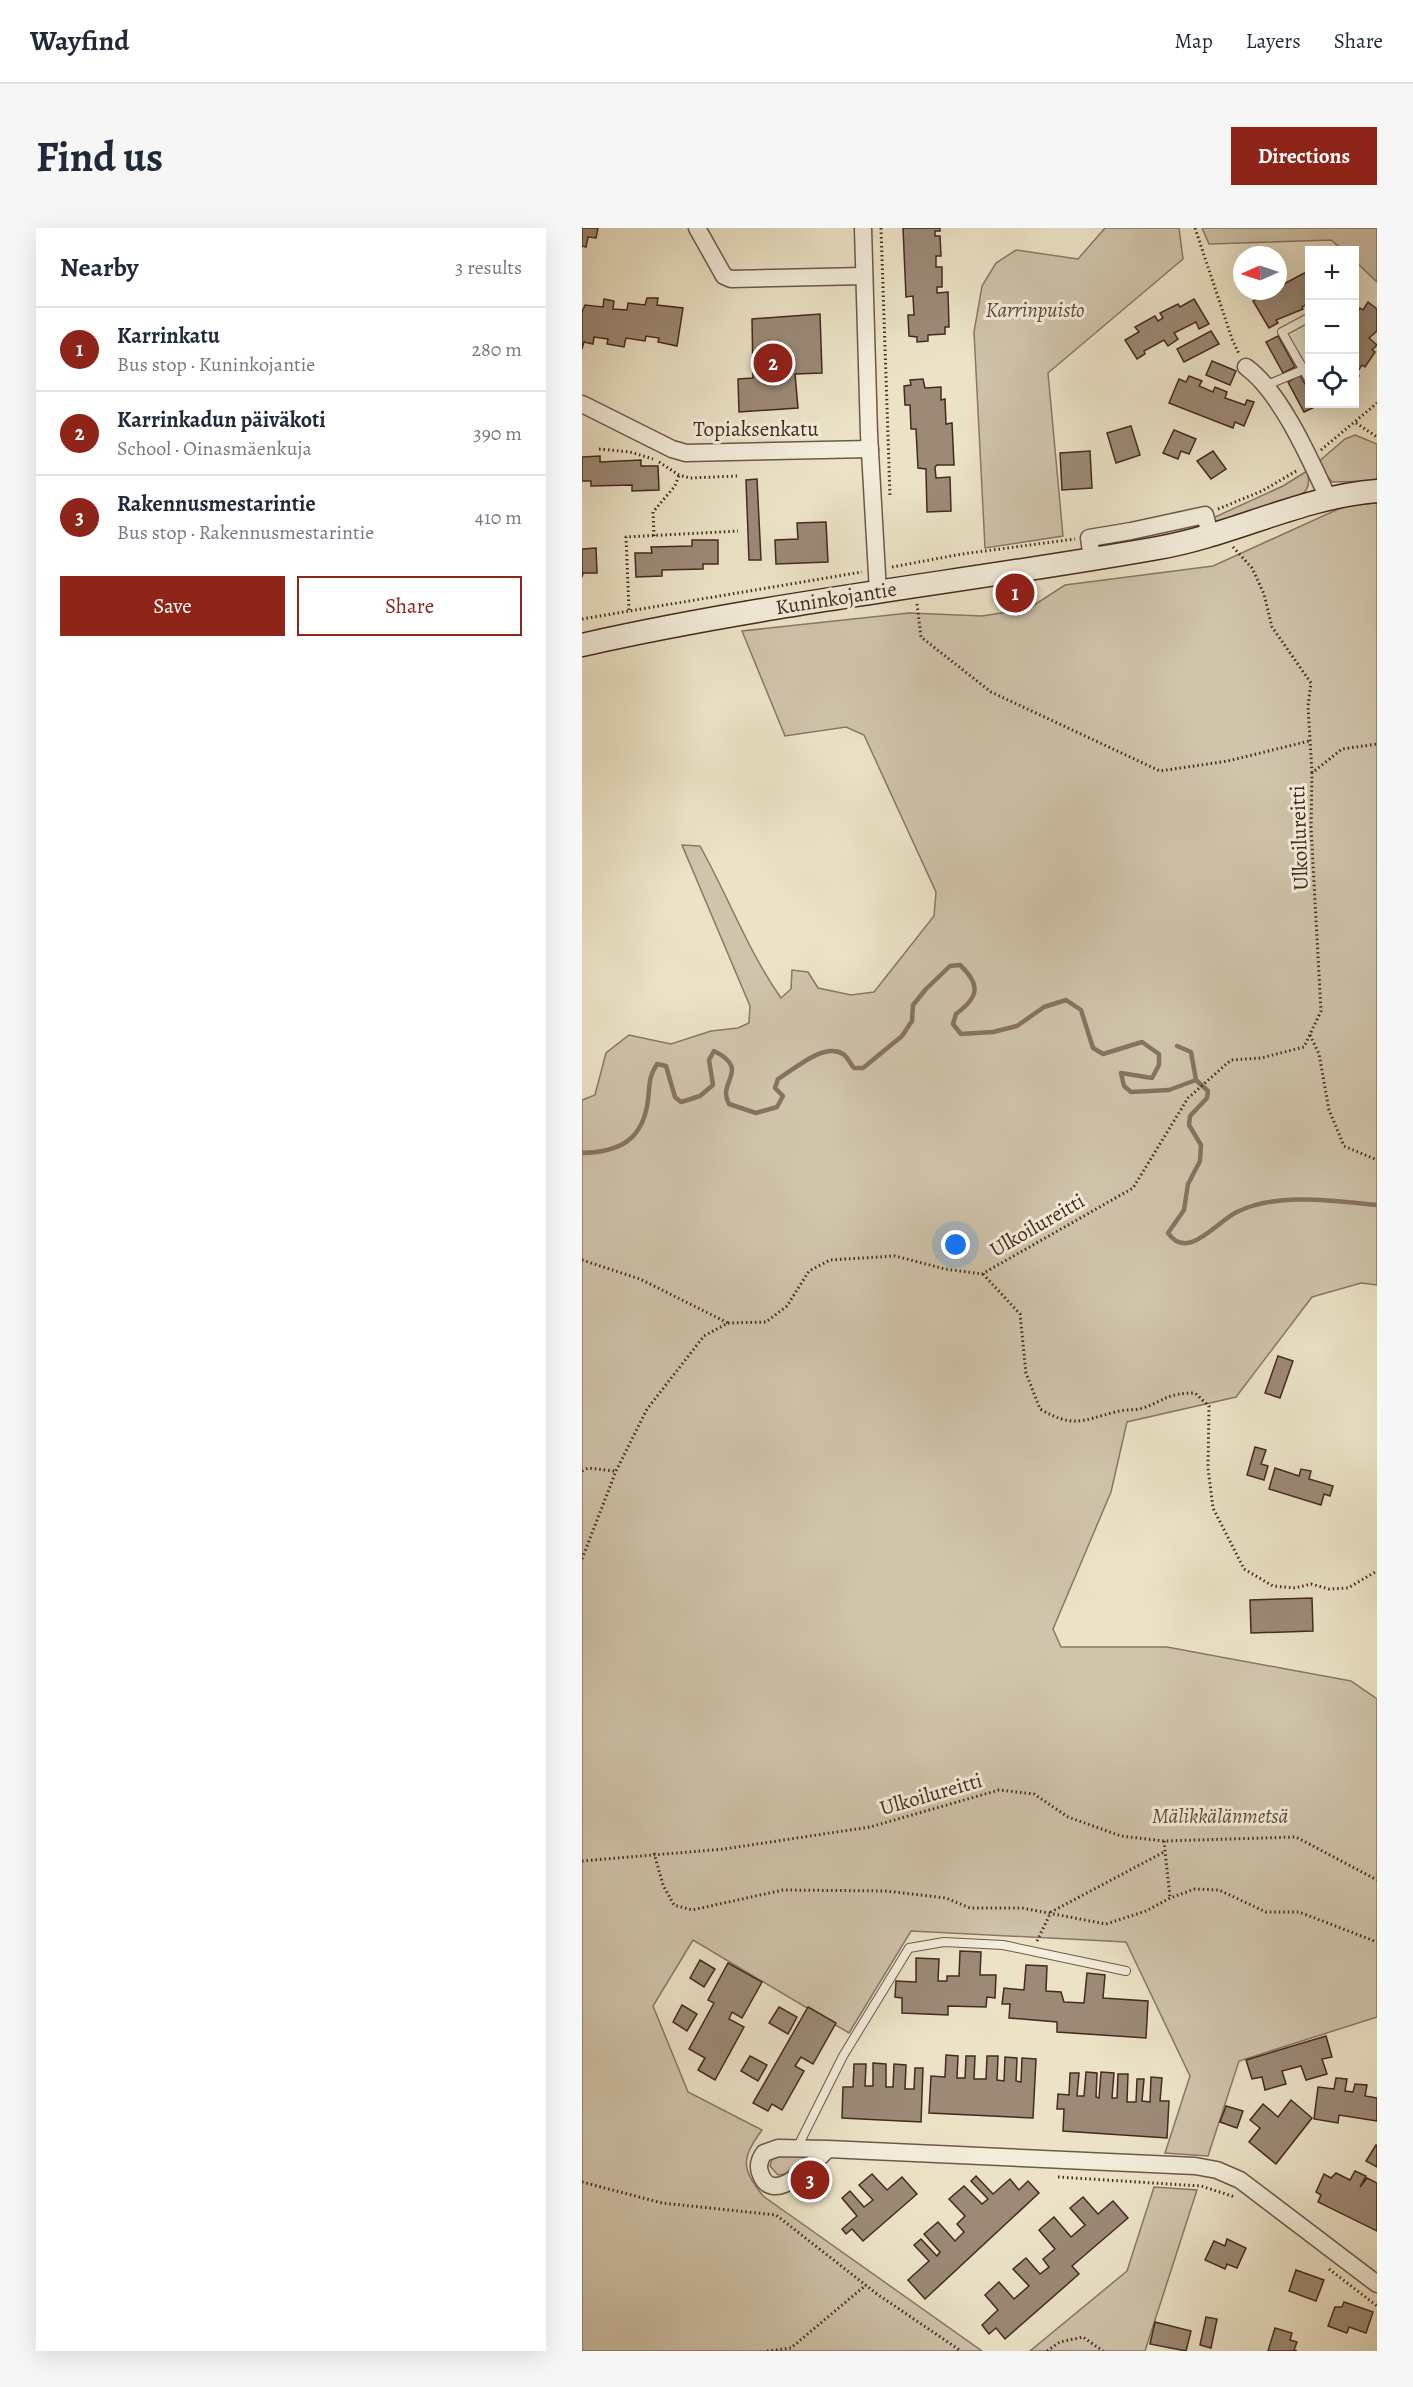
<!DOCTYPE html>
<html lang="en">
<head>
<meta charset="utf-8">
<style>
	:root { --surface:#fff; --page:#f6f6f7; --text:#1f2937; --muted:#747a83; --line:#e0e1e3; --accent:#8f2418 }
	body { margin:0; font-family:Alegreya,serif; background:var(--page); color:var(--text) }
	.controls { position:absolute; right:18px; top:18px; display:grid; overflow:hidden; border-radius:0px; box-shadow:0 6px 24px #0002 }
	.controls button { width:54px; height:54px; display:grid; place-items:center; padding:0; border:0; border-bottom:2px solid var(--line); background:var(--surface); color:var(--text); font:30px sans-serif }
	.compass { position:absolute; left:651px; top:18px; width:54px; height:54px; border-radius:50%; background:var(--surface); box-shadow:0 6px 24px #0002; rotate:267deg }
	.you { position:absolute; left:374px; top:1017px; width:21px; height:21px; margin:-15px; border:4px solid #fff; border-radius:50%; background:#1a73e8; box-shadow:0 0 0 9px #1a73e833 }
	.badge { display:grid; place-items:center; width:39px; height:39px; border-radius:50%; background:var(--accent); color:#fff; font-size:20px; font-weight:700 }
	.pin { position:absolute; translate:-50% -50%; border:3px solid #fff; box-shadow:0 2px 6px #0006 }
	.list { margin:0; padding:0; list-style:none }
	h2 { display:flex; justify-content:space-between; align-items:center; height:78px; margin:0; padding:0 24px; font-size:26px }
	h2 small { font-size:20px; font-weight:400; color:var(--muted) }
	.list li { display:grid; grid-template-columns:39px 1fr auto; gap:18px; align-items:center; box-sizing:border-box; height:84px; padding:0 24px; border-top:2px solid var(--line) }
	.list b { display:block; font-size:22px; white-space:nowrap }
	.list p { margin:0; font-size:20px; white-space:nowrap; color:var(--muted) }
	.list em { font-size:20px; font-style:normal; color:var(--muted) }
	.actions { display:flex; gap:12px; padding:18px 24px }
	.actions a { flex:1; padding:14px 0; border:2px solid var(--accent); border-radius:0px; text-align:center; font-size:21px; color:var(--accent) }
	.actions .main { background:var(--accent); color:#fff }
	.icon { flex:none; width:33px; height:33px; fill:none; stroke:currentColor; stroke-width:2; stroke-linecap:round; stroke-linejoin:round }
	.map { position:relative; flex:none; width:795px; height:2123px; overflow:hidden; border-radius:0px }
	header { display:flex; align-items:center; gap:36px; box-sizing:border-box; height:84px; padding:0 30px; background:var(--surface); border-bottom:2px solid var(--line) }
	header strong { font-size:28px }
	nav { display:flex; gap:33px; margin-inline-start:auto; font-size:21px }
	.intro { display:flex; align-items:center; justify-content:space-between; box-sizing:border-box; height:144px; padding:0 36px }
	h1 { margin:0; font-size:42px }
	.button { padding:15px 27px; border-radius:0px; background:var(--accent); color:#fff; font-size:21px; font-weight:700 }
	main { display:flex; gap:36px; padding:0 36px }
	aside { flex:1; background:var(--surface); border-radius:0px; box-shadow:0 6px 24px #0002 }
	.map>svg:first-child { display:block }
	.green { fill:#d0c4ab; stroke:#8a7766; stroke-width:1.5 }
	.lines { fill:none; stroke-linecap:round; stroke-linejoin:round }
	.stream { stroke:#877362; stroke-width:4.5 }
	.building { fill:#9c8a77; stroke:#452a20; stroke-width:1.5 }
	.service-casing { stroke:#6f584a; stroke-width:10 }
	.minor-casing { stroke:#6f584a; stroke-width:19 }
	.secondary-casing { stroke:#452a20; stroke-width:25 }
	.path { stroke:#452a20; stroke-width:3; stroke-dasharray:1.5 3; stroke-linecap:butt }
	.service { stroke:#f3eddb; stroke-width:8 }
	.minor { stroke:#f3eddb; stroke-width:16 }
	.secondary { stroke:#f3eddb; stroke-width:22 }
	.labels { text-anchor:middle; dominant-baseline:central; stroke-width:6; stroke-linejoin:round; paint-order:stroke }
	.park-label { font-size:21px; font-style:italic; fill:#61493c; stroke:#f3eddb }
	.street-label { font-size:21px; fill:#452a20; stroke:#f3eddb }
</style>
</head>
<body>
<header>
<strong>Wayfind</strong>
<nav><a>Map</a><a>Layers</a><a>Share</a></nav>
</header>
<div class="intro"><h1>Find us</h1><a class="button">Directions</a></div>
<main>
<aside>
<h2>Nearby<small>3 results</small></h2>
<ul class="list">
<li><span class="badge">1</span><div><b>Karrinkatu</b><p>Bus stop · Kuninkojantie</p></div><em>280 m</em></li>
<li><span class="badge">2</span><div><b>Karrinkadun päiväkoti</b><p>School · Oinasmäenkuja</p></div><em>390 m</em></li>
<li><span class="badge">3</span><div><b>Rakennusmestarintie</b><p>Bus stop · Rakennusmestarintie</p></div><em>410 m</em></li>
</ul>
<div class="actions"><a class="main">Save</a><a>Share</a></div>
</aside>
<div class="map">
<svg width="795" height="2123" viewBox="0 0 795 2123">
	<rect width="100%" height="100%" fill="#ece3c7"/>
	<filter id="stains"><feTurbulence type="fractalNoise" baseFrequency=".00333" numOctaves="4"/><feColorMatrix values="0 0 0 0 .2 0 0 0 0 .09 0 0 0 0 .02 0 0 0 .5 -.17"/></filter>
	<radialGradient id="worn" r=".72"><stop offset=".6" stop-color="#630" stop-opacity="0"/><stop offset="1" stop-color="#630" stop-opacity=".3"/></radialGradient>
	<g class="green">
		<path d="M523,0H597L601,31L466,145L481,308L403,320L392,104L400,58L414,35L434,22L496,31Z"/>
		<path d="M620,0H795V54L773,33L772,22H761L749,12L627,16Z"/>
		<path d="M773,207L795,216V253L750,254L735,235L763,211Z"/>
		<path d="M725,243C728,253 728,262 718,267L635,294L632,291L633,289L701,258Z"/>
		<path d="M795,275V1057L779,1055L730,1069L654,1169L545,1194L529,1264L471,1401L479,1419H585L769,1453L795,1471V1789L657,1833L626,1928L583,1925L608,1848L544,1714L329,1703L267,1805L111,1712L71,1778L106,1864L180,1902C159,1931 159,1940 181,1968L400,2123H0V872L13,867L24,825L47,807L89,816L129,803L156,800L167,795L168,778L100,617L118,618C146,668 166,723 199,770L209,761L210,742L226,744L236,760L269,767L292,764L352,688L354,664L282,507L264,499L203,508L160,403L327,385L400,388L446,381L483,357L631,338L763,278Z"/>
		<path d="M195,1927L222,1929V1930L203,1946L196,1947L188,1938L190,1931Z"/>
		<path d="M572,1959L615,1962L563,2123H448L545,2043Z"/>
	</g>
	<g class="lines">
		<g class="stream">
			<path d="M595,818L609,824L614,852"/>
			<path d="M0,925C38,924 61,912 66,872C68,857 66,850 75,836L84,838L93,869L99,874L118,868L131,857L127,832L132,823C170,842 134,854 147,876L174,885L195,879L201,868L193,860L196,851C211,842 242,814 261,826C266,829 268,836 272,840H281L320,808L330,793L331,777L344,761L368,738L378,737C399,757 397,769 374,786L371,796L379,806L411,804L435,798L462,779L484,772L499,782L511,820L521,826L560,814L577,826V837L570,850L539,845L542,858L549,864L587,862L614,852L626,863L625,870L608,888L607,897L619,917L618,933L606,956L602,982L586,1005C606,1034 635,993 655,984C695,964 752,973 795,977"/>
		</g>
	</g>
	<g class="building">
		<path d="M0,0H16L14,10L6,9L4,19L0,18Z"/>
		<path d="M321,0H358V3H353V8H358L359,28H354V39H360V59H355V65L366,64L367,99H363V106L346,107V113L335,114V109L327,108L326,87H332L331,68L324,69Z"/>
		<path d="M728,42V74L720,79L721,81L694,92L696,95L687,100L671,73L689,63H696V59Z"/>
		<path d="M65,70H76L75,77L101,80L95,118L76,114L77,110L64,108L63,113L44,110L42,119L25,116L26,111L12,109L11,116L2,114L0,121V84L3,77L21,79L22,71L32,73L31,81L45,82L46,75L63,77Z"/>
		<path d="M612,71L627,96L617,101L614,94L592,105L596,111L586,118L582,112L562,123L563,126L555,131L543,112L557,104L553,99L573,88L576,93L581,90L578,85L596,76L598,79Z"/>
		<path d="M786,74L795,81V103L787,110L795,117L790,122L793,124L783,139L780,137L774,146L777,148L772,155V82L776,84L778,80L781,82Z"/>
		<path d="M238,86L240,145L213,146L216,180L157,184L156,151L171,150L170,91Z"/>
		<path d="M629,103L637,116L602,134L595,121Z"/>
		<path d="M696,108L713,139L701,145L684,114Z"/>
		<path d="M630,133L654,143L648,157L624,147Z"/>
		<path d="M718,147L728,165V176H733L735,178L722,184L706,154Z"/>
		<path d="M607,148L620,153L617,158L631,164L633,159L645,164L643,170L663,177L665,172L672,174L662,198L653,194L651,200L587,175L597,151L604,154Z"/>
		<path d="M341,151L343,160L359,159V172L363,171L364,196L370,195L372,237H355L353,239L354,250L368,249L369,283L345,284L344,244V241L336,240L334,201H329L328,177H323L322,158L329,157L328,152Z"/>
		<path d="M549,198L558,227L534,235L525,205Z"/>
		<path d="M592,202L614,211L607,226L599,223L596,231L581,225Z"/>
		<path d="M508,223L510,260L480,262L478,225Z"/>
		<path d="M631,223L644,241L629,251L615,233Z"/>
		<path d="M18,228V234L59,232V238H76L77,262L50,263V257L9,258V253H0V229Z"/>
		<path d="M175,251L179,332H167L164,252Z"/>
		<path d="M244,294L246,334L194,336L193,312L216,311L215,295Z"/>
		<path d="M110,312H136V336H121V341L80,342V348L54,349L53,325H70L69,319L110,318Z"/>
		<path d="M14,320L15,345H1L0,349V321Z"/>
		<path d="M696,1128L711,1133L698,1170L683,1165Z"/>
		<path d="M673,1219L684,1222L679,1236L686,1238L682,1252L665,1247Z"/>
		<path d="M693,1240L717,1248L719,1241L729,1243L727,1251L751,1258L748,1268L742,1266L739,1277L687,1261Z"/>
		<path d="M730,1370L731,1403L669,1405L668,1372Z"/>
		<path d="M378,1723L399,1724L398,1747H414L413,1770L405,1769L404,1779L366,1778V1787L320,1785V1770L313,1769L314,1753L334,1754V1730L357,1731L356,1753H365V1748H377Z"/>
		<path d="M118,1732L133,1741L122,1759L108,1750Z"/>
		<path d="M146,1735L180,1754L160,1790L150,1784L147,1791L162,1799L133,1852L116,1842L123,1830L107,1821L132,1775L126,1772Z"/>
		<path d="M444,1737L465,1738L464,1763L479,1764L482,1774L502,1775L505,1745L523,1747L521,1770L566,1773L564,1810L475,1804V1794L427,1790L428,1776H420L422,1760L442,1762Z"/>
		<path d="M100,1777L115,1786L105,1803L91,1794Z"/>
		<path d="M197,1779L215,1789L206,1806L187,1795Z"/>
		<path d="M226,1779L254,1795L231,1836L219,1829L213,1838L222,1843L200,1882L190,1876L186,1883L171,1875Z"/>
		<path d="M744,1808L750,1829L740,1831L745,1846L724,1852L719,1838L700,1843L704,1856L683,1862L680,1849L670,1851L664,1832Z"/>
		<path d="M364,1827L376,1828L375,1850H383L384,1828H393L392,1851H404L405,1828H416L415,1852L422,1853L423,1829L435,1830L434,1853L439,1854L440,1830L454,1831L451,1890L347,1885L349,1848L363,1849Z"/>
		<path d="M168,1828L185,1837L176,1853L159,1843Z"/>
		<path d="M291,1835L304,1836V1859H311L312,1836L324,1837L323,1861H332L333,1840H341L339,1894L260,1890L261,1859H271L272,1836H284L283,1858H291Z"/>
		<path d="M504,1844L515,1845L514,1869L517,1870L519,1844L532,1845L530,1870H535L536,1846H546L545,1874H554L555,1851H562L560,1873L568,1874L569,1849L580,1850L578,1873H587L585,1910L481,1903L482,1881H475L476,1866L487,1867L488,1845H497L495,1868H502Z"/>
		<path d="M754,1850L765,1851L763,1863L771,1864L773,1856L785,1857L783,1868L795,1870V1893L757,1887L756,1895L732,1891L736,1859L752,1861Z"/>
		<path d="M709,1872L730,1890L694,1936L667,1914L678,1900L668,1892L681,1876L696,1889Z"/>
		<path d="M644,1878L661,1883L655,1900L638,1894Z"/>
		<path d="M794,1917L795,1918V1939L784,1933Z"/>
		<path d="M773,1943L784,1948L778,1959L785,1950L795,1955V2003L736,1974L739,1967L734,1964L742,1946L749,1950L754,1945L768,1952Z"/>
		<path d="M290,1946L305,1962L320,1949L335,1966L281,2013L270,2001L264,2006L260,2001L275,1988L260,1970L268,1963L282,1979L291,1972L277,1957Z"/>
		<path d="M394,1948L411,1966L428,1951L437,1962L446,1953L457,1965L343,2071L326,2052L347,2033L332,2017L339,2011L355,2028L358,2024L342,2006L356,1994L373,2013L382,2004L375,1996L383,1988L367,1971L382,1958L400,1976L406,1971L389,1953Z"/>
		<path d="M501,1969L516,1986L531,1973L546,1990L490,2038L497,2046L423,2111L414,2100L407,2106L400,2097L416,2082L403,2067L417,2054L432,2071L447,2058L431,2041L444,2030L458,2046L467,2039L461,2031L473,2021L457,2002L472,1989L489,2009L503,1997L488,1980Z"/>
		<path d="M645,2011L664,2020L655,2040L645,2036L643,2041L623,2032L632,2013L643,2018Z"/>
		<path d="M714,2042L742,2052L734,2073L707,2063Z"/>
		<path d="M762,2074L791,2084L784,2105L767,2099L765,2105L746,2098L753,2079H760Z"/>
		<path d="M624,2089L635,2091L629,2120L618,2117Z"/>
		<path d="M573,2094L609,2103L604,2123L568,2116Z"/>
		<path d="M693,2100L710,2105L708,2112L715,2114L712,2122L715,2123H686Z"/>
	</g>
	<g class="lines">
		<g class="service-casing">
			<g id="service">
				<path d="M728,89L700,104L728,153"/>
				<path d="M685,157L728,139"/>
				<path d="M215,1920L261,1828L327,1720L362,1714L421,1717L544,1743"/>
			</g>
		</g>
		<g class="minor-casing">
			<g id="minor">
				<path d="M115,0L142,48L149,51L282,48"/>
				<path d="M281,0L287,206L296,364"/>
				<path d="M664,139C698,163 728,231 746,270"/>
				<path d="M0,176L90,221L104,225L288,221"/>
				<path d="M510,331L507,310L549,303L623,287L628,307"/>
				<path d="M246,1921C233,1933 192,1979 179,1947C175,1939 177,1932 182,1925L196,1920L246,1921L613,1938L635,1942L658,1952L795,2056"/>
			</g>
		</g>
		<g class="secondary-casing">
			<path id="secondary" d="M0,417C190,374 384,354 576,320C651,307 719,269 795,263"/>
		</g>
		<g class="path">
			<path d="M299,0L308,268"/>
			<path d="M613,0L650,111L657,126"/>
			<path d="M774,195L795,209"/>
			<path d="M17,221L48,224L71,231"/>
			<path d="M739,222L795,175"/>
			<path d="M77,234L97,247L108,250L155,248"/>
			<path d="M636,281L680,263L716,242"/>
			<path d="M72,308L71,284L93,258L97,247"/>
			<path d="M651,319L670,340L682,366L690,399L729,455L726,478L730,545"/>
			<path d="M310,339L380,326L493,311"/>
			<path d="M335,376L339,409L409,464L578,543L646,533L727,513"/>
			<path d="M47,382L44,309L156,303"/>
			<path d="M0,391L280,344"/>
			<path d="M728,807L737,826L747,882L762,918L795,932"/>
			<path d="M0,1032L58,1051L146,1095"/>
			<path d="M401,1046L438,1086L444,1145L458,1181C491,1200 499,1193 533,1184C542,1181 552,1183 561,1180C584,1172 585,1165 613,1165L627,1178L626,1240L631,1280L662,1341L691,1358L713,1360L729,1356L747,1361L766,1360L795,1343"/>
			<path d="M0,1243L6,1240L33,1243"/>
			<path d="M0,1331L34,1243L65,1181L122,1108L146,1095L184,1094L205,1078L227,1043L248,1032L313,1028L363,1041L400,1046L551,960L606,870L649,832L679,830L722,819L739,783L729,599L730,545L760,521L795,516"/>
			<path d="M582,1613L588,1670"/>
			<path d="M72,1625L81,1657L92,1677L110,1682L201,1662L304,1663L364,1670L388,1680H440L524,1696L564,1683L588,1670L613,1661L637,1662L684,1684H717L795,1714"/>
			<path d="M0,1633L142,1621L288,1599L417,1562L452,1566L486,1589L539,1608L582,1613L714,1609L795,1652"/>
			<path d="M455,1713L469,1684L582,1624"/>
			<path d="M476,1949L619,1958L653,1969"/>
			<path d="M0,1954L80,1975L194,1987L295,2066L379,2123"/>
			<path d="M747,2041L795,2078"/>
			<path d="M185,2123L209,2120L284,2057"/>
			<path d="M465,2123L478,2114L501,2109L521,2123"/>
		</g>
		<use href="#service" class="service"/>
		<use href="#minor" class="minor"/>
		<use href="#secondary" class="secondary"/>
	</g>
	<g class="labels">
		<g class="park-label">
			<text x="453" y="82">Karrinpuisto</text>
			<text x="638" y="1588">Mälikkälänmetsä</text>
		</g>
		<g class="street-label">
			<text x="174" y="201">Topiaksenkatu</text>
			<text transform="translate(254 370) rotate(-9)">Kuninkojantie</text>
			<text transform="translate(717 610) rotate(-92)">Ulkoilureitti</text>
			<text transform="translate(455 997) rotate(-30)">Ulkoilureitti</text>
			<text transform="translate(349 1566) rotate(-16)">Ulkoilureitti</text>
		</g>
	</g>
	<rect width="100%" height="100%" filter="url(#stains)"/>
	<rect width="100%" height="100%" fill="url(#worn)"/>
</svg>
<div class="controls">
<button>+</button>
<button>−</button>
<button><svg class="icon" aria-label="locate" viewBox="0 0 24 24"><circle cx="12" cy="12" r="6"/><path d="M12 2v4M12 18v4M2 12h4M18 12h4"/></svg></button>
</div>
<svg class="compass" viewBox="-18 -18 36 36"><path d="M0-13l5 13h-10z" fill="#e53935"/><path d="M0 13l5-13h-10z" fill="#747a83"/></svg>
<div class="you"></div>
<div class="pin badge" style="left:433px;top:365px">1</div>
<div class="pin badge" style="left:191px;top:135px">2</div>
<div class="pin badge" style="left:228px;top:1952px">3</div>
</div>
</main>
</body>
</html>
